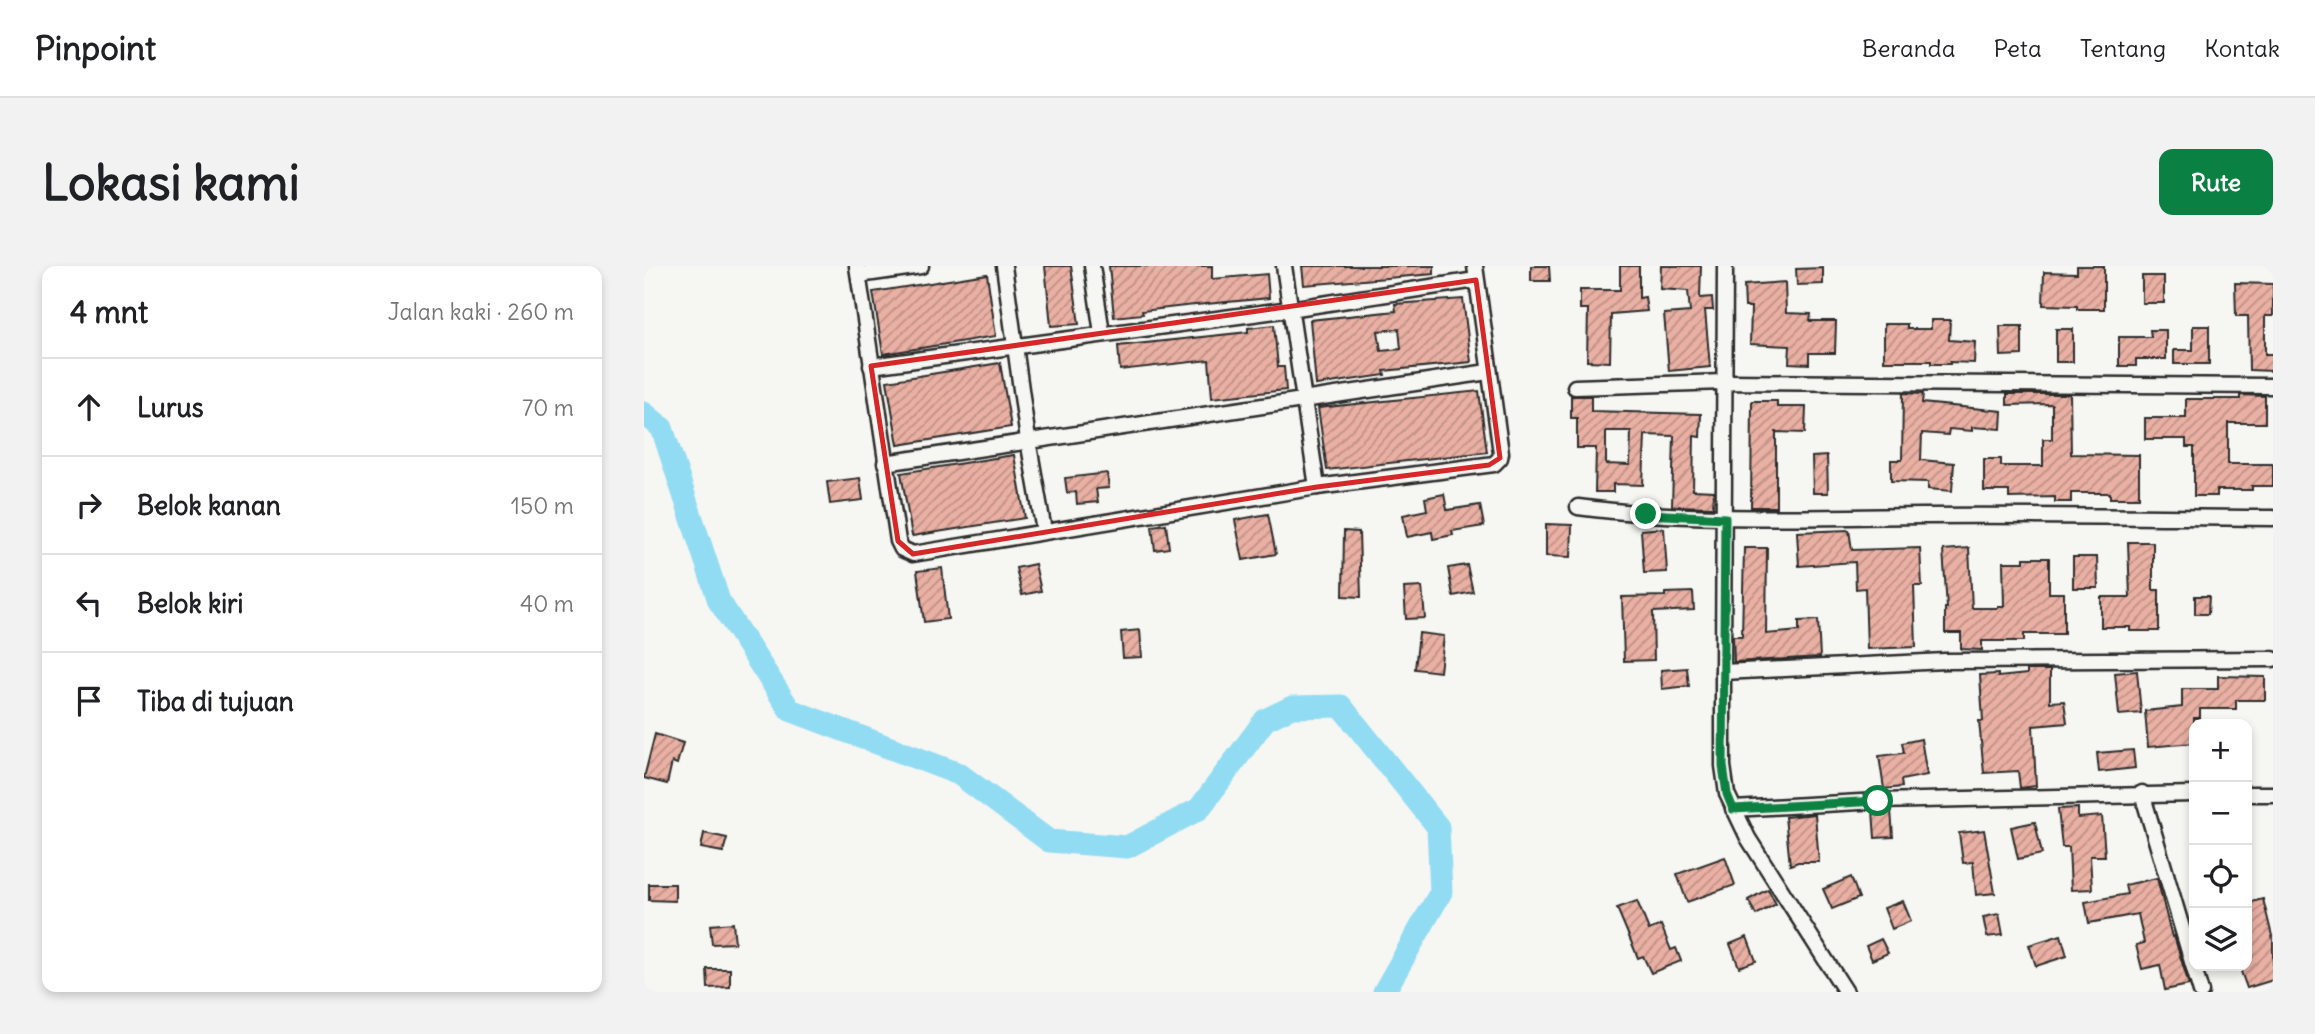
<!DOCTYPE html>
<html lang="id">
<head>
<meta charset="utf-8">
<style>
	:root { --surface:#fff; --page:#f2f2f2; --text:#202124; --muted:#757577; --line:#e0e0e0; --accent:#0b8043 }
	body { margin:0; font-family:Delius,sans-serif; background:var(--page); color:var(--text) }
	.controls { position:absolute; right:21px; bottom:21px; display:grid; overflow:hidden; border-radius:14px; box-shadow:0 4px 10px #0003 }
	.controls button { width:63px; height:63px; display:grid; place-items:center; padding:0; border:0; border-bottom:2px solid var(--line); background:var(--surface); color:var(--text); font:35px sans-serif }
	.stop { position:absolute; width:21px; height:21px; margin:-16px; border:5px solid #0b8043; border-radius:50%; background:#fff }
	.stop.end { background:#0b8043; border-color:#fff; box-shadow:0 2px 7px #0008 }
	.list { margin:0; padding:0; list-style:none }
	h2 { display:flex; justify-content:space-between; align-items:center; height:91px; margin:0; padding:0 28px; font-size:30px }
	h2 small { font-size:23px; font-weight:400; color:var(--muted) }
	.list li { display:grid; grid-template-columns:46px 1fr auto; gap:21px; align-items:center; box-sizing:border-box; height:98px; padding:0 28px; border-top:2px solid var(--line) }
	.list b { display:block; font-size:26px; white-space:nowrap }
	.list em { font-size:23px; font-style:normal; color:var(--muted) }
	.icon { flex:none; width:38px; height:38px; fill:none; stroke:currentColor; stroke-width:2; stroke-linecap:round; stroke-linejoin:round }
	.map { position:relative; flex:none; width:1629px; height:726px; overflow:hidden; border-radius:14px }
	header { display:flex; align-items:center; gap:42px; box-sizing:border-box; height:98px; padding:0 35px; background:var(--surface); border-bottom:2px solid var(--line) }
	header strong { font-size:33px }
	nav { display:flex; gap:38px; margin-inline-start:auto; font-size:24px }
	.intro { display:flex; align-items:center; justify-content:space-between; box-sizing:border-box; height:168px; padding:0 42px }
	h1 { margin:0; font-size:49px }
	.button { padding:18px 32px; border-radius:14px; background:var(--accent); color:#fff; font-size:24px; font-weight:700 }
	main { display:flex; gap:42px; padding:0 42px }
	aside { flex:1; background:var(--surface); border-radius:14px; box-shadow:0 4px 10px #0003 }
	.map>svg:first-child { display:block }
	.lines { fill:none; stroke-linecap:round; stroke-linejoin:round }
	.river { stroke:#92dcf3; stroke-width:23 }
	.building { fill:url(#building-hatch); stroke:#2b2b2b; stroke-width:2; fill-rule:evenodd }
	.minor-casing { stroke:#2b2b2b; stroke-width:19 }
	.minor { stroke:#f6f6f2; stroke-width:14 }
	.route { stroke:#0b8043; stroke-width:9 }
	.marked { fill:none; stroke:#d62828; stroke-width:5; stroke-linejoin:round }
</style>
</head>
<body>
<header>
<strong>Pinpoint</strong>
<nav><a>Beranda</a><a>Peta</a><a>Tentang</a><a>Kontak</a></nav>
</header>
<div class="intro"><h1>Lokasi kami</h1><a class="button">Rute</a></div>
<main>
<aside>
<h2>4 mnt<small>Jalan kaki · 260 m</small></h2>
<ul class="list">
<li><svg class="icon" aria-label="ahead" viewBox="0 0 24 24"><path d="M12 20V5M6 11l6-6 6 6"/></svg><div><b>Lurus</b></div><em>70 m</em></li>
<li><svg class="icon" aria-label="right" viewBox="0 0 24 24"><path d="M7 20v-9h11M14 6l5 5-5 5"/></svg><div><b>Belok kanan</b></div><em>150 m</em></li>
<li><svg class="icon" aria-label="left" viewBox="0 0 24 24"><path d="M17 20v-9H6M10 6l-5 5 5 5"/></svg><div><b>Belok kiri</b></div><em>40 m</em></li>
<li><svg class="icon" aria-label="arrive" viewBox="0 0 24 24"><path d="M6 21V4h12l-3 4 3 4H6"/></svg><div><b>Tiba di tujuan</b></div></li>
</ul>
</aside>
<div class="map">
<svg width="1629" height="726" viewBox="0 0 1629 726">
	<defs>
		<pattern id="building-hatch" width="6" height="6" patternUnits="userSpaceOnUse" patternTransform="scale(1.75)"><rect width="6" height="6" fill="#e9b0a3"/><path d="M-1 1l2-2M0 6l6-6M5 7l2-2" fill="none" stroke="#bd8f85"/></pattern>
	</defs>
	<rect width="100%" height="100%" fill="#f6f6f2"/>
	<filter id="ink" filterUnits="userSpaceOnUse"><feTurbulence type="fractalNoise" baseFrequency=".0143" numOctaves="2"/><feDisplacementMap in="SourceGraphic" scale="14" xChannelSelector="R" yChannelSelector="G"/><feConvolveMatrix kernelMatrix="1 2 1 2 8 2 1 2 1" color-interpolation-filters="sRGB"/></filter>
	<g filter="url(#ink)">
		<g class="lines">
			<path class="river" d="M0,147L18,162L75,335L146,444L315,508L405,575L483,581L555,543L621,454L648,441L697,440L794,561L797,626L740,726"/>
		</g>
		<g class="building">
			<path d="M401,0H427L435,58L407,60Z"/>
			<path d="M465,0H568V13L623,8L625,32L541,40L498,45L499,48L470,51Z"/>
			<path d="M658,0H790V8L660,19Z"/>
			<path d="M887,0H905L906,15H887Z"/>
			<path d="M976,0H995V32L1001,31L1003,45L967,48L966,96L943,95L944,43H936V24H976Z"/>
			<path d="M1017,0H1057L1056,32L1068,31L1069,44H1061L1066,101L1025,105L1020,48L1046,46L1044,25L1016,23Z"/>
			<path d="M1433,0H1460V43H1433V40L1399,39L1400,6L1433,7Z"/>
			<path d="M1179,2V18L1153,19L1152,3Z"/>
			<path d="M343,8L352,70L239,88L229,26Z"/>
			<rect x="1498" y="10" width="22" height="27"/>
			<path d="M1141,16L1142,47L1167,48L1166,55H1192L1191,87H1165V98L1145,97L1146,80L1106,78L1107,41H1101L1100,19Z"/>
			<path d="M1591,17L1629,18V50H1621V88H1629V105L1605,104L1604,50H1592Z"/>
			<path d="M819,33L827,96L740,105L741,109L672,119L666,54L752,45L751,38ZM755,63L757,83L737,85L734,65Z"/>
			<path d="M1287,54H1306L1305,74L1331,76L1330,97L1306,96V98H1287V95H1240V58H1263V63H1287Z"/>
			<path d="M630,59L634,101H640L642,124L568,132L565,94L476,104L474,80L604,66V62Z"/>
			<path d="M1356,60H1378V89L1357,90Z"/>
			<path d="M1549,60H1565V98H1530V84H1549Z"/>
			<rect x="1412" y="63" width="17" height="33"/>
			<path d="M1506,64H1522V93H1492V100H1475V71H1507Z"/>
			<path d="M356,97L367,161L254,179L243,115Z"/>
			<path d="M835,125L843,186L683,204L674,142Z"/>
			<path d="M1259,127L1279,128L1278,137L1358,145L1357,163L1328,161V165L1305,163L1304,169L1278,167L1277,194L1310,197L1308,225L1284,223V216L1247,215V194H1258Z"/>
			<path d="M1363,128H1426L1427,188L1495,189V232H1466V227H1427V236H1411V231L1365,232V225H1340V193H1357V200H1399V173H1408V138L1363,139Z"/>
			<path d="M1596,129L1621,130V157H1584V198H1629V220H1608V224H1573V230H1550V181H1542V173H1501V152H1542V133H1596Z"/>
			<path d="M927,130H947V145L1057,148L1056,171L1050,170L1049,224L1070,225L1069,241L1028,240L1030,170L1001,169L999,219L969,218V226H951L952,182H933V152H927ZM962,165H987L986,199L962,198Z"/>
			<path d="M1108,135H1133V141H1162L1161,167L1132,166V241H1107Z"/>
			<path d="M370,189L381,252L268,270L257,207Z"/>
			<path d="M1183,190L1184,227H1169L1168,191Z"/>
			<path d="M463,207L465,222L452,223L454,236L433,238L432,226L423,227L421,212Z"/>
			<path d="M216,212L219,234L186,238L183,216Z"/>
			<path d="M800,228L803,244L836,239L840,260L808,265L809,269L789,273L788,266L763,271L759,249L783,244L781,232Z"/>
			<path d="M624,248L632,288L599,294L591,254Z"/>
			<path d="M522,258L525,282L511,284L508,260Z"/>
			<path d="M902,258L928,259L927,291L902,290Z"/>
			<path d="M1020,262L1023,306L1000,307L997,264Z"/>
			<path d="M1205,264L1208,284L1276,282L1278,320H1270L1272,381L1223,383L1221,322L1212,323L1211,296L1155,300L1153,266Z"/>
			<path d="M700,265L715,266L717,331L699,330Z"/>
			<path d="M1484,276H1509V324H1515V365H1486V361H1457V331H1486Z"/>
			<path d="M1100,282H1123L1122,368L1155,365V355L1174,354L1176,391L1090,396L1089,370H1098Z"/>
			<path d="M1325,282L1328,342H1354V340H1360L1359,296H1380V292H1405V327H1420V368H1380V375H1338V384L1317,383V367H1301V342H1303L1299,284Z"/>
			<path d="M1429,291H1453L1454,322H1429Z"/>
			<path d="M391,298L397,325L378,329L372,302Z"/>
			<path d="M823,299L829,326L809,330L804,302Z"/>
			<path d="M298,302L304,353L280,356L273,305Z"/>
			<path d="M778,321L781,352L762,353L760,322Z"/>
			<path d="M1049,326L1050,344L1009,346L1010,394L980,395L978,331L1021,330V327Z"/>
			<path d="M1551,330H1565L1564,348H1551Z"/>
			<path d="M496,364L498,391L479,392L477,366Z"/>
			<path d="M775,367L800,370L796,406L771,403Z"/>
			<path d="M1043,402L1045,420L1018,423L1017,404Z"/>
			<path d="M1383,404H1406V436L1420,435L1423,457L1389,460L1392,520L1376,522L1374,505L1340,507L1335,455H1339L1336,409L1354,408V411L1383,408Z"/>
			<path d="M1493,405L1497,447L1475,449L1471,407Z"/>
			<path d="M1574,410L1621,411V434H1592V443H1556V452H1550V477L1504,481L1501,445L1538,441V423H1574Z"/>
			<path d="M11,468L39,477L33,498L28,496L23,518L0,512Z"/>
			<path d="M1277,473L1283,509L1257,514L1258,521L1240,523L1235,490L1260,487L1258,477Z"/>
			<path d="M1489,484L1491,502L1455,506L1453,487Z"/>
			<path d="M1434,542V552L1458,550L1461,590H1446L1448,623L1427,624L1425,581H1418L1414,543Z"/>
			<path d="M1247,544L1249,571L1231,572L1229,545Z"/>
			<path d="M1171,548L1175,596H1154L1146,599L1141,551Z"/>
			<path d="M1391,556L1398,588L1374,593L1367,561Z"/>
			<path d="M1340,564L1351,627L1332,629L1329,596L1319,597L1315,567Z"/>
			<path d="M60,567L83,572L79,586L57,582Z"/>
			<path d="M1081,591L1091,619L1043,636L1033,608Z"/>
			<path d="M1207,611L1215,632L1188,643L1179,623Z"/>
			<path d="M1513,612L1528,671L1530,670L1545,719L1521,724L1516,699L1498,703L1492,679L1500,677L1494,648L1445,657L1441,636L1483,628L1481,619Z"/>
			<path d="M5,618H31V635L5,634Z"/>
			<path d="M1124,623L1132,638L1112,649L1104,634Z"/>
			<path d="M1619,633L1629,674V714L1603,722L1595,700H1603V693L1608,691L1603,676L1606,675L1603,661V637Z"/>
			<path d="M993,635L1005,664L1017,659L1027,684L1032,682L1037,695L1007,707L999,690L994,692L973,642Z"/>
			<path d="M1259,635L1267,655L1248,663L1240,642Z"/>
			<path d="M1355,648L1359,669L1343,671L1339,651Z"/>
			<path d="M89,657L91,677L68,678L66,659Z"/>
			<path d="M1417,669L1423,690L1392,700L1385,679Z"/>
			<path d="M1103,671L1112,695L1095,701L1086,678Z"/>
			<path d="M1237,673L1244,687L1228,694L1222,680Z"/>
			<path d="M63,703H86V721L64,722Z"/>
		</g>
		<g class="lines">
			<g class="minor-casing">
				<g id="minor">
					<path d="M213,0L254,275L258,283L269,288L673,221L850,198L856,192L857,187L831,0"/>
					<path d="M360,0L384,174L400,265"/>
					<path d="M448,0L458,67"/>
					<path d="M640,0L673,221"/>
					<path d="M1081,0L1079,406V500L1083,528L1104,572L1202,726"/>
					<path d="M215,9L277,0"/>
					<path d="M227,100L646,43L832,14"/>
					<path d="M931,121L1080,116L1629,120"/>
					<path d="M241,197L844,106"/>
					<path d="M934,241C1048,256 1163,251 1278,250C1395,249 1512,251 1629,252"/>
					<path d="M1079,406L1301,395L1629,393"/>
					<path d="M1498,527L1557,726"/>
					<path d="M1603,528H1629"/>
					<path d="M1089,543L1234,535L1550,528"/>
				</g>
			</g>
			<use href="#minor" class="minor"/>
		</g>
	</g>
	<g class="lines" filter="url(#ink)">
		<path class="route" d="M1002,248L1081,252L1079,500L1083,528L1089,543L1234,535"/>
	</g>
	<path class="marked" d="M832,14L856,192L845,199L673,221L269,288L254,275L227,100Z"/>
</svg>
<div class="controls">
<button>+</button>
<button>−</button>
<button><svg class="icon" aria-label="locate" viewBox="0 0 24 24"><circle cx="12" cy="12" r="6"/><path d="M12 2v4M12 18v4M2 12h4M18 12h4"/></svg></button>
<button><svg class="icon" aria-label="layers" viewBox="0 0 24 24"><path d="M12 4l9 5-9 5-9-5zM3 14l9 5 9-5"/></svg></button>
</div>
<div class="stop" style="left:1234px;top:535px"></div>
<div class="stop end" style="left:1002px;top:248px"></div>
</div>
</main>
</body>
</html>
